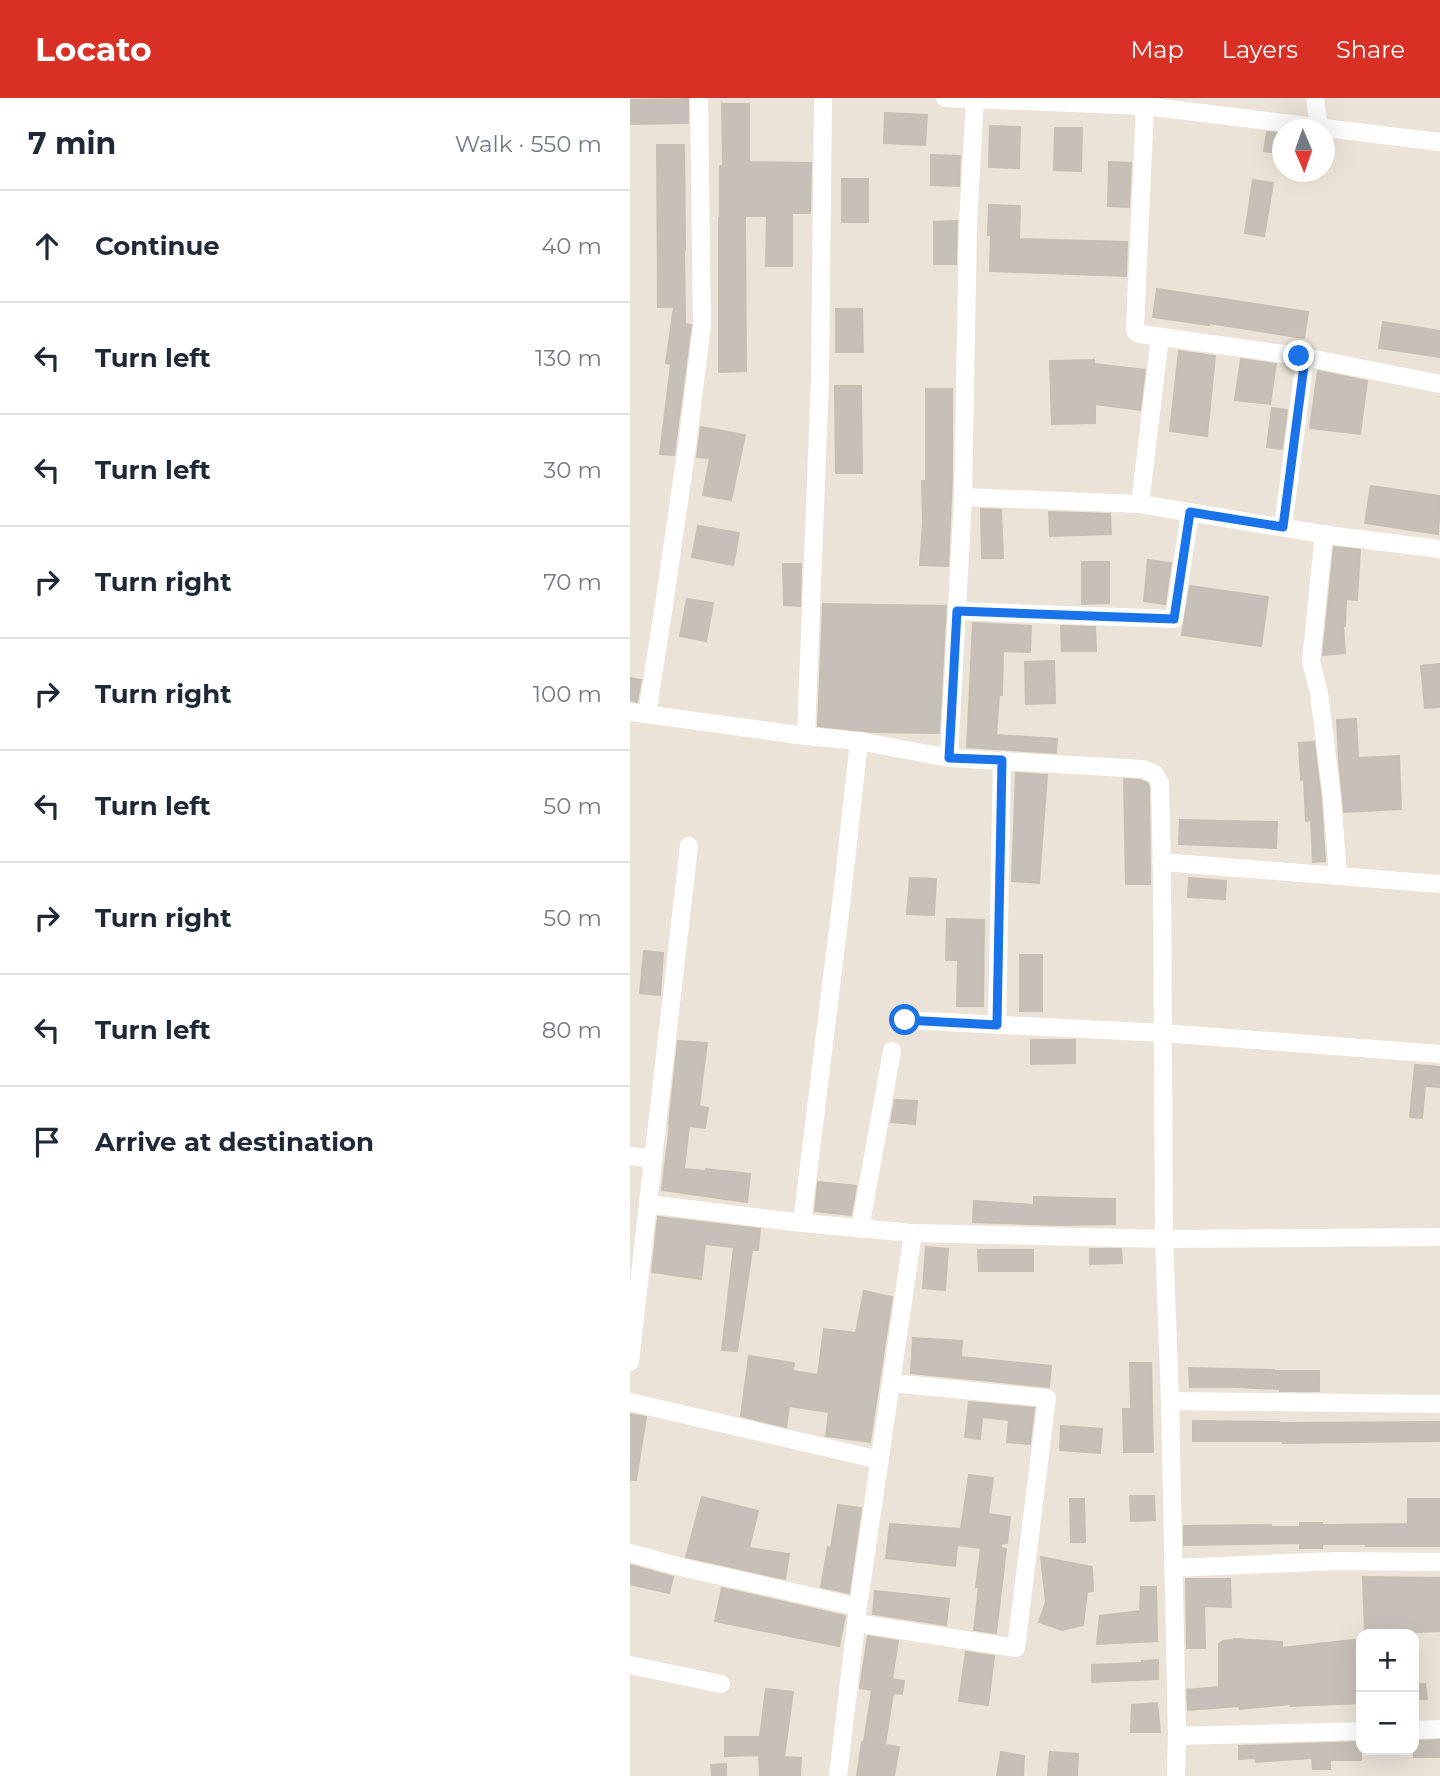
<!DOCTYPE html>
<html lang="en">
<head>
<meta charset="utf-8">
<style>
	:root { --surface:#fff; --page:#f2f2f3; --text:#1f2937; --muted:#747a83; --line:#e0e1e3; --accent:#d93025 }
	body { margin:0; font-family:Montserrat,sans-serif; background:var(--page); color:var(--text) }
	.controls { position:absolute; right:21px; bottom:21px; display:grid; overflow:hidden; border-radius:14px; box-shadow:0 7px 28px #0002 }
	.controls button { width:63px; height:63px; display:grid; place-items:center; padding:0; border:0; border-bottom:2px solid var(--line); background:var(--surface); color:var(--text); font:35px sans-serif }
	.compass { position:absolute; left:642px; top:21px; width:63px; height:63px; border-radius:50%; background:var(--surface); box-shadow:0 7px 28px #0002; rotate:178deg }
	.stop { position:absolute; width:21px; height:21px; margin:-16px; border:5px solid #1a73e8; border-radius:50%; background:#fff }
	.stop.end { background:#1a73e8; border-color:#fff; box-shadow:0 2px 7px #0008 }
	.list { margin:0; padding:0; list-style:none }
	h2 { display:flex; justify-content:space-between; align-items:center; height:91px; margin:0; padding:0 28px; font-size:30px }
	h2 small { font-size:23px; font-weight:400; color:var(--muted) }
	.list li { display:grid; grid-template-columns:46px 1fr auto; gap:21px; align-items:center; box-sizing:border-box; height:112px; padding:0 28px; border-top:2px solid var(--line) }
	.list b { display:block; font-size:26px; white-space:nowrap }
	.list em { font-size:23px; font-style:normal; color:var(--muted) }
	.icon { flex:none; width:38px; height:38px; fill:none; stroke:currentColor; stroke-width:2; stroke-linecap:round; stroke-linejoin:round }
	.map { position:relative; flex:none; width:810px; height:1678px; overflow:hidden }
	header { display:flex; align-items:center; gap:42px; box-sizing:border-box; height:98px; padding:0 35px; background:var(--accent); color:#fff }
	header strong { font-size:33px }
	nav { display:flex; gap:38px; margin-inline-start:auto; font-size:24px }
	main { display:flex }
	aside { flex:1; background:var(--surface) }
	.map>svg:first-child { display:block }
	.building { fill:#c6c0b8; stroke:#c6bfb2; stroke-width:2 }
	.lines { fill:none; stroke-linecap:round; stroke-linejoin:round }
	.minor { stroke:#fff; stroke-width:18 }
	.route { stroke:#1a73e8; stroke-width:9 }
</style>
</head>
<body>
<header>
<strong>Locato</strong>
<nav><a>Map</a><a>Layers</a><a>Share</a></nav>
</header>
<main>
<aside>
<h2>7 min<small>Walk · 550 m</small></h2>
<ul class="list">
<li><svg class="icon" aria-label="ahead" viewBox="0 0 24 24"><path d="M12 20V5M6 11l6-6 6 6"/></svg><div><b>Continue</b></div><em>40 m</em></li>
<li><svg class="icon" aria-label="left" viewBox="0 0 24 24"><path d="M17 20v-9H6M10 6l-5 5 5 5"/></svg><div><b>Turn left</b></div><em>130 m</em></li>
<li><svg class="icon" aria-label="left" viewBox="0 0 24 24"><path d="M17 20v-9H6M10 6l-5 5 5 5"/></svg><div><b>Turn left</b></div><em>30 m</em></li>
<li><svg class="icon" aria-label="right" viewBox="0 0 24 24"><path d="M7 20v-9h11M14 6l5 5-5 5"/></svg><div><b>Turn right</b></div><em>70 m</em></li>
<li><svg class="icon" aria-label="right" viewBox="0 0 24 24"><path d="M7 20v-9h11M14 6l5 5-5 5"/></svg><div><b>Turn right</b></div><em>100 m</em></li>
<li><svg class="icon" aria-label="left" viewBox="0 0 24 24"><path d="M17 20v-9H6M10 6l-5 5 5 5"/></svg><div><b>Turn left</b></div><em>50 m</em></li>
<li><svg class="icon" aria-label="right" viewBox="0 0 24 24"><path d="M7 20v-9h11M14 6l5 5-5 5"/></svg><div><b>Turn right</b></div><em>50 m</em></li>
<li><svg class="icon" aria-label="left" viewBox="0 0 24 24"><path d="M17 20v-9H6M10 6l-5 5 5 5"/></svg><div><b>Turn left</b></div><em>80 m</em></li>
<li><svg class="icon" aria-label="arrive" viewBox="0 0 24 24"><path d="M6 21V4h12l-3 4 3 4H6"/></svg><div><b>Arrive at destination</b></div></li>
</ul>
</aside>
<div class="map">
<svg width="810" height="1678" viewBox="0 0 810 1678">
	<rect width="100%" height="100%" fill="#ebe3d8"/>
	<g class="building">
		<path d="M58,1V25L0,26V2Z"/>
		<path d="M92,6H119V64L181,65L180,115H162V168H136L137,118H115L116,273L89,274V120H90V68H93Z"/>
		<path d="M255,15L297,17L295,47L254,45Z"/>
		<path d="M360,28L390,29L389,70L359,69Z"/>
		<path d="M425,30H452L451,73L424,72Z"/>
		<path d="M637,34L653,36V56L634,53Z"/>
		<path d="M27,47H54L55,152H54L55,226L61,227L44,357L30,356L41,266L36,265L44,209H28Z"/>
		<path d="M301,57L330,58L329,88L301,87Z"/>
		<path d="M479,64L501,65L499,109L478,108Z"/>
		<rect x="212" y="81" width="26" height="43"/>
		<path d="M623,82L643,85L634,138L615,135Z"/>
		<path d="M359,107L390,108L389,141L497,144L496,178L360,173L361,137H358Z"/>
		<path d="M327,123L326,166H304V124Z"/>
		<path d="M527,191L678,214L674,240L579,225V227L523,219Z"/>
		<path d="M206,211H232L233,254H206Z"/>
		<path d="M753,224L810,233V259L749,250Z"/>
		<path d="M549,253L585,258L577,338L540,333Z"/>
		<path d="M611,261L646,266L640,306L605,302Z"/>
		<path d="M464,262V266L515,272L510,312L465,306V325L422,326L420,263Z"/>
		<path d="M688,273L737,283L730,336L680,330Z"/>
		<path d="M205,288H231L232,375H206Z"/>
		<path d="M296,291H322V380L318,468L290,467L293,425L292,383H296Z"/>
		<path d="M642,310L657,312L652,351L637,349Z"/>
		<path d="M71,329L115,337L101,402L73,397L80,360L67,359Z"/>
		<path d="M741,388L810,398L808,436L735,425Z"/>
		<path d="M351,411L371,412L373,460H352Z"/>
		<path d="M419,414L480,416L481,436L420,438Z"/>
		<path d="M68,428L109,435L103,467L62,459Z"/>
		<path d="M704,449L730,452L727,502L716,501L715,528H713L715,555L693,557Z"/>
		<path d="M518,462L541,465L535,506L514,503Z"/>
		<path d="M452,464H479V505L452,506Z"/>
		<path d="M153,466H171L170,508L154,507Z"/>
		<path d="M560,488L638,499L631,548L552,537Z"/>
		<path d="M57,501L83,505L76,543L50,538Z"/>
		<path d="M193,506L316,508L309,635L243,634L188,628Z"/>
		<path d="M343,525L401,528L400,554L373,553L372,597H369L366,637L427,641L426,655L337,649Z"/>
		<path d="M431,528L465,529L466,553H432Z"/>
		<path d="M424,563L425,605L396,606L395,564Z"/>
		<path d="M810,566V609L795,610L791,568Z"/>
		<path d="M0,580L11,582L7,604L0,602Z"/>
		<path d="M726,621L728,660L769,658L771,711L714,714L709,661L707,622Z"/>
		<path d="M684,644L691,701L695,763L683,764L681,722L676,723L674,681L671,682L669,645Z"/>
		<path d="M386,675L417,677L409,785L382,783Z"/>
		<path d="M494,681L510,682L517,685L519,688L520,786H496Z"/>
		<path d="M550,722L647,724L646,750L549,746Z"/>
		<path d="M280,780L306,781L304,817L277,816Z"/>
		<path d="M559,780L596,783L595,801L558,799Z"/>
		<path d="M317,821L354,822L353,908H327L328,862H316Z"/>
		<path d="M14,853L33,855L30,897L10,895Z"/>
		<rect x="390" y="857" width="22" height="56"/>
		<path d="M401,942H445V965L401,966Z"/>
		<path d="M48,943L77,945L69,1008L78,1010L75,1030L59,1028L54,1071L76,1073V1071L120,1076L117,1104L32,1092L40,1026H39Z"/>
		<path d="M785,967L810,969V989L795,988L792,1020L780,1019Z"/>
		<path d="M265,1002L287,1003L285,1026L261,1024Z"/>
		<path d="M188,1084L226,1088L221,1117L185,1113Z"/>
		<path d="M404,1099L485,1101V1126L428,1127L343,1124L344,1103L404,1107Z"/>
		<path d="M28,1119L130,1131L128,1152H122L107,1253L92,1252L104,1149L75,1146L71,1181L22,1174Z"/>
		<path d="M296,1149L318,1151L315,1192L293,1190Z"/>
		<path d="M460,1151H491L492,1165L460,1166Z"/>
		<path d="M348,1152H403V1173H349Z"/>
		<path d="M234,1193L262,1199L240,1344L196,1338L199,1314L159,1308L156,1329L111,1318L119,1258L164,1265L163,1273L188,1277L194,1231L226,1235Z"/>
		<path d="M283,1240L332,1243L331,1259L421,1268L419,1289L281,1275Z"/>
		<path d="M500,1265H521L523,1354H494L493,1311H501Z"/>
		<path d="M559,1270L644,1272V1273H689V1293H650V1291L606,1289H560Z"/>
		<path d="M339,1304L404,1310L400,1346L377,1344L379,1322L352,1319L350,1341L335,1339Z"/>
		<path d="M0,1316L16,1319L6,1382H0Z"/>
		<path d="M563,1323L649,1324V1325L810,1324V1343L653,1345V1343H563Z"/>
		<path d="M431,1328L472,1331L470,1355L430,1352Z"/>
		<path d="M339,1377L363,1380L358,1416L380,1419L377,1445L371,1446V1450L376,1451L366,1535L344,1532L349,1489H346L351,1450L327,1447L325,1468L256,1460L260,1426L331,1431Z"/>
		<path d="M500,1398H524L525,1422L501,1423Z"/>
		<path d="M72,1399L128,1413L119,1450L159,1456L155,1481L56,1459Z"/>
		<path d="M440,1401H454L455,1444H441Z"/>
		<path d="M778,1401H810V1448H736V1446H692V1450H670V1445L554,1447V1428L641,1427V1429H670V1425H692V1427L778,1426Z"/>
		<path d="M208,1407L231,1410L219,1495L191,1489L198,1449L201,1450Z"/>
		<path d="M411,1459L462,1469L463,1493L457,1494L453,1527L432,1532L409,1524L416,1504Z"/>
		<path d="M0,1467L43,1479L39,1495L0,1486Z"/>
		<path d="M733,1479L810,1480V1533L735,1536Z"/>
		<path d="M556,1481H600L601,1509L574,1508L575,1550H557Z"/>
		<path d="M511,1489H526L527,1543L467,1546L470,1518L510,1513Z"/>
		<path d="M92,1490L215,1518L209,1548L85,1523Z"/>
		<path d="M245,1493L319,1501L316,1527L243,1516Z"/>
		<path d="M238,1538L268,1543L262,1581L274,1583L272,1596L263,1595L255,1647L269,1649L264,1678H227L232,1644H234L242,1592L230,1590Z"/>
		<path d="M604,1541L652,1544V1550L731,1541V1605L661,1608V1606L610,1611L609,1608L558,1612L557,1592L589,1589V1546L593,1543L604,1542Z"/>
		<path d="M336,1554L364,1558L358,1607L329,1603Z"/>
		<path d="M528,1562V1581L462,1584V1567L512,1565V1563Z"/>
		<path d="M784,1586H795L797,1601H784Z"/>
		<path d="M136,1591L163,1594L154,1659L171,1660L170,1678H130L129,1657L95,1658V1639H130Z"/>
		<path d="M527,1605L530,1634H501L502,1607Z"/>
		<path d="M810,1642V1659H784V1643Z"/>
		<path d="M731,1644V1662H700V1671H683L682,1660L626,1664V1660L609,1661V1648Z"/>
		<path d="M371,1654L394,1658L393,1678H367Z"/>
		<path d="M420,1654L448,1656L447,1678H418Z"/>
		<path d="M96,1666V1678H82L81,1667Z"/>
	</g>
	<g class="lines">
		<g class="minor">
			<path d="M315,0L515,8L810,44"/>
			<path d="M516,0L515,8L505,230L506,234L510,236L669,258L810,286"/>
			<path d="M685,0L689,29"/>
			<path d="M333,399L510,406L698,437L810,451"/>
			<path d="M510,406L530,239"/>
			<path d="M653,429L675,260"/>
			<path d="M694,436L681,564L689,595L702,700L708,778"/>
			<path d="M327,513L544,521L560,414"/>
			<path d="M0,614L176,638L229,643L319,660L513,671L525,676L530,685L532,773L534,1141L540,1303L547,1638L546,1678"/>
			<path d="M17,616L34,507L57,348L72,228L69,0"/>
			<path d="M176,638L190,281L193,0"/>
			<path d="M319,660L333,399L338,125L345,1"/>
			<path d="M59,748L18,1106L172,1125L283,1135L534,1141L810,1139"/>
			<path d="M531,764L810,786"/>
			<path d="M275,922L533,935L810,956"/>
			<path d="M367,927L372,662"/>
			<path d="M0,1058L23,1061"/>
			<path d="M172,1125L213,790L229,643"/>
			<path d="M230,1131L262,953"/>
			<path d="M0,1264L18,1106"/>
			<path d="M540,1303L810,1306"/>
			<path d="M0,1304L250,1362"/>
			<path d="M0,1455L51,1469L228,1509"/>
			<path d="M544,1470L707,1463L810,1464"/>
			<path d="M226,1525L386,1550L417,1300L261,1285"/>
			<path d="M0,1567L91,1586"/>
			<path d="M784,1632L810,1631"/>
			<path d="M547,1638L731,1633"/>
			<path d="M208,1678L228,1509L283,1135"/>
		</g>
	</g>
	<g class="lines">
		<path class="route" d="M275,922L367,927L372,662L319,660L327,513L544,521L560,414L653,429L675,260L669,258"/>
	</g>
</svg>
<div class="controls">
<button>+</button>
<button>−</button>
</div>
<svg class="compass" viewBox="-18 -18 36 36"><path d="M0-13l5 13h-10z" fill="#e53935"/><path d="M0 13l5-13h-10z" fill="#747a83"/></svg>
<div class="stop" style="left:275px;top:922px"></div>
<div class="stop end" style="left:669px;top:258px"></div>
</div>
</main>
</body>
</html>
